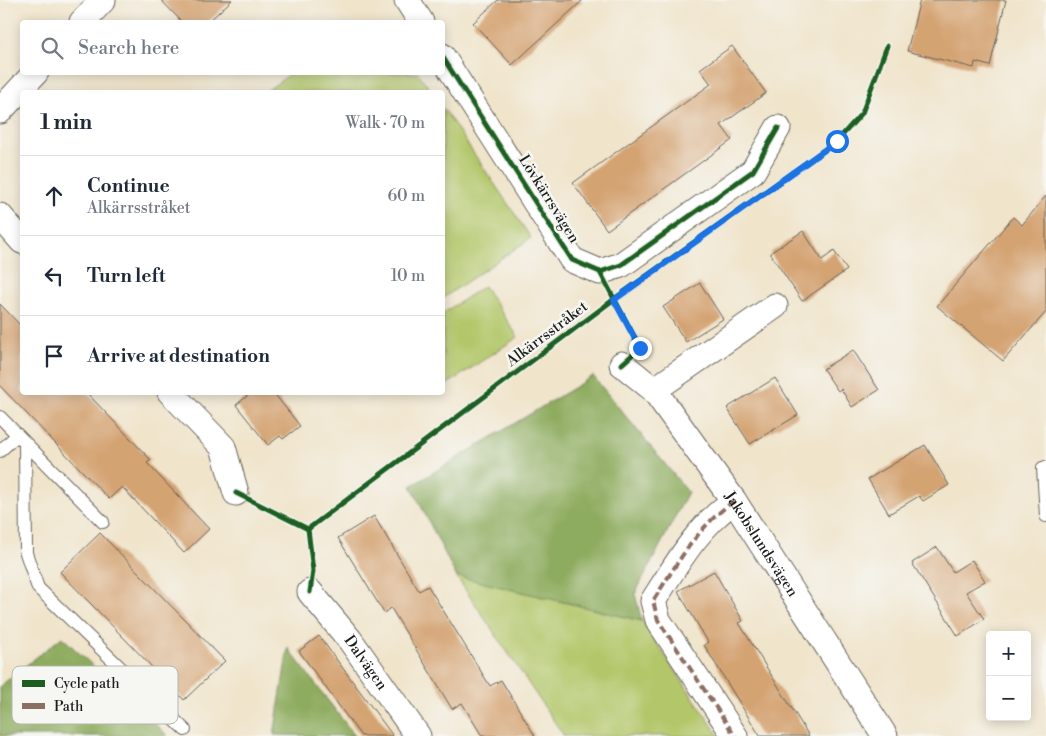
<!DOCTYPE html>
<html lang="en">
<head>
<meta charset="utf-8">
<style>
	:root { --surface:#fff; --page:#f6f6f7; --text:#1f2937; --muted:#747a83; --line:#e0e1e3 }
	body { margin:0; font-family:"Libre Bodoni",serif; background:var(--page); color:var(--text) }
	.controls { position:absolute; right:15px; bottom:15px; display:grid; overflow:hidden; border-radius:5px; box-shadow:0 2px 12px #0003 }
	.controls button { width:45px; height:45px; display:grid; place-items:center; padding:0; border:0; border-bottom:1px solid var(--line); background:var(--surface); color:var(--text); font:25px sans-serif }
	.stop { position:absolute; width:15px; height:15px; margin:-11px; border:4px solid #1a73e8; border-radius:50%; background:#fff }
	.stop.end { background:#1a73e8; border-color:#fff; box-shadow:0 1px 5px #0008 }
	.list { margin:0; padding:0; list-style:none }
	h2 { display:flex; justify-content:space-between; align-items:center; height:65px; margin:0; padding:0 20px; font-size:21px }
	h2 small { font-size:16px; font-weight:400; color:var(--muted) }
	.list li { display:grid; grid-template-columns:32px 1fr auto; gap:15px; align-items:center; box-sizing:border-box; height:80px; padding:0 20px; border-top:1px solid var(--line) }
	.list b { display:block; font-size:19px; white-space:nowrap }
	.list p { margin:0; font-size:16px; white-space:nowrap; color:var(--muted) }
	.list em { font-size:16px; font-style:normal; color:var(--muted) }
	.icon { flex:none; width:28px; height:28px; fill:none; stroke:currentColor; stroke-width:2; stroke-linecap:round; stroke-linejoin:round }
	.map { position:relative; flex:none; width:1046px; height:736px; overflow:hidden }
	.search { position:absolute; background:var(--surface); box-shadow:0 2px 12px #0003; left:20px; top:20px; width:425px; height:55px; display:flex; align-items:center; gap:12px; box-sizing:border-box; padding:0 18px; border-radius:5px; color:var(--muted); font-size:19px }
	.panel { position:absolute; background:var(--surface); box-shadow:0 2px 12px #0003; left:20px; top:90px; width:425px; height:305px; border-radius:5px }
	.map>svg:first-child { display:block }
	.green { fill:#b3c76b; stroke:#687244 }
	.forest { fill:#8eac5f; stroke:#55643e }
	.building { fill:#d4a372 }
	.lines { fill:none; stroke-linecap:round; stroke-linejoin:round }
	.service-casing { stroke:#666259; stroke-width:14 }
	.minor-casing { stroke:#666259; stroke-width:27 }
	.service { stroke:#fff; stroke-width:12 }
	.minor { stroke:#fff; stroke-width:25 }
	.quiet { stroke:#8d6e63; stroke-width:4; stroke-dasharray:8 4; stroke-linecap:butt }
	.cycleway-casing { stroke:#f6f6f2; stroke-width:8 }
	.cycleway { stroke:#1b5e20; stroke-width:5 }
	.route { stroke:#1a73e8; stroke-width:6 }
	.labels { text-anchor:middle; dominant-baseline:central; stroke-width:5; stroke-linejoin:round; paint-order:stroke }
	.street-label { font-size:15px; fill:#1c1c1c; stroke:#f6f6f2 }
	.key { fill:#f6f6f2; stroke:#b5b5b2; stroke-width:1 }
	.key-label { font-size:14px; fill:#1c1c1c }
</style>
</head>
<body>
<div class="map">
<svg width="1046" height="736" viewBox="0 0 1046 736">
	<rect width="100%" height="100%" fill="#f6f6f2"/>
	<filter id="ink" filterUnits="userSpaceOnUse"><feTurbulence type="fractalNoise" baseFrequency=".02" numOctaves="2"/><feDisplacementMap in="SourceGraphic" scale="10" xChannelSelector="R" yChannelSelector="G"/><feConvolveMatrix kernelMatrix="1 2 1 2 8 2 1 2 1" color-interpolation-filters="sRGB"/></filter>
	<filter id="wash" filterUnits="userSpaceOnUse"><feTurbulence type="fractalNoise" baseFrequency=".0096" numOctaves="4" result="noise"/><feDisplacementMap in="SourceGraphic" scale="20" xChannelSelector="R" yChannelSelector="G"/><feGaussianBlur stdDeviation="1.12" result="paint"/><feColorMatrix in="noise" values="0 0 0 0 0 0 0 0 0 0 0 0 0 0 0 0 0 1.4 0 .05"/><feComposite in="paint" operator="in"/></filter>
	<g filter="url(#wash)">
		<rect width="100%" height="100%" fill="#f0e4cb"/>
		<g class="green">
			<path d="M293,72L418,73L432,92H265Z"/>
			<path d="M443,108L531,238L443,298H442Z"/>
			<path d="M484,286L518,337L443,387V313Z"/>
			<path d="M456,576L642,621L719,736H564Z"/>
		</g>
		<g class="forest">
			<path d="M593,376L688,492L635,594L642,621L456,576L411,486Z"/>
			<path d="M62,637L168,736H0V686Z"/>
			<path d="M288,648L355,736L274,735Z"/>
		</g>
		<g id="blocks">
			<g class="building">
				<path d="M161,0H232L208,22H182Z"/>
				<path d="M498,0H583L512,65L473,23Z"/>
				<path d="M920,0H1006L990,66L975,62L974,68L907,51Z"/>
				<path d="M732,46L766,93L721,125L732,140L607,230L573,183L711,84L700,69Z"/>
				<path d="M1046,196V312L1003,361L937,306L1013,217L1022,225Z"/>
				<path d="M803,231L822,260L834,251L847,270L802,301L770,253Z"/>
				<path d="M700,283L723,319L686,342L663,307Z"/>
				<path d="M0,304L22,327V392H86L151,460L147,463L209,529L184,553L122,487L109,499L0,386Z"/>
				<path d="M853,350L879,390L852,407L841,389L838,391L823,369Z"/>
				<path d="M775,378L798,415L750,444L727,408Z"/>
				<path d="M252,392H273L300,426L283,439L280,436L268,445L236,405Z"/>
				<path d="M925,445L949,485L923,501L919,496L889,514L868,479Z"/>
				<path d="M374,516L419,591L428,586L490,686L501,680L535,736H482L462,703L452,709L391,608L384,613L338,538Z"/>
				<path d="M100,533L225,661L184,700L60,572Z"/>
				<path d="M937,547L953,572L972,560L985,581L966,592L984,619L958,636L912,563Z"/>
				<path d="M714,571L743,621L739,623L809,736H760L704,645L708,642L678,591Z"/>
				<path d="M319,636L393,736H361L299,651Z"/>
			</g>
		</g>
	</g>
	<g filter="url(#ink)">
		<use href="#blocks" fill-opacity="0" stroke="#666259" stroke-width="1"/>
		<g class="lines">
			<g class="service-casing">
				<g id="service">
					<path d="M0,417L103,522"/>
					<path d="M25,443L26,553L38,588L185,730"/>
					<path d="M0,451L17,435"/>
					<path d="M1046,467L1043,468L1046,516"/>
				</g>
			</g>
			<g class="minor-casing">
				<g id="minor">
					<path d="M407,0L421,22"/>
					<path d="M82,22L103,0"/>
					<path d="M442,56L572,260L600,272L621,265L753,171L778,128"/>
					<path d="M0,111L36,72"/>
					<path d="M0,216L22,241"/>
					<path id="s1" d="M622,364L654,390L734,501L885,736"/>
					<path d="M654,390L775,306"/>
					<path d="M170,392L223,447L236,493"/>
					<path d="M734,501C698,526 676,565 653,601L658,620L735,736"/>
					<path id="s2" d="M310,592L350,640L418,736"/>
				</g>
			</g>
			<use href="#service" class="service"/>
			<use href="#minor" class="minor"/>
			<path class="quiet" d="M734,501C698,526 676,565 653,601L658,620L735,736"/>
			<g class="cycleway-casing">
				<g id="cycleway">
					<path d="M442,56L572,260L600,272L621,265L753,171L778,128"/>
					<path d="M600,272L640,348L622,364"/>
					<path d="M236,493L308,529"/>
					<path d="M308,529L613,300L837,141L862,113L887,46"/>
					<path d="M308,529L313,571L310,592"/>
				</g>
			</g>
			<use href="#cycleway" class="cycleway"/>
		</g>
	</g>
	<g class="lines" filter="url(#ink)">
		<path class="route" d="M640,348L614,300L837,141"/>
	</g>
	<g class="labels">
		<g class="street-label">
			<text transform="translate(549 199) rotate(58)">Lövkärrsvägen</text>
			<text transform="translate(547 334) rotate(-37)">Alkärrsstråket</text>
			<text stroke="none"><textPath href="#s1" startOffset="229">Jakobslundsvägen</textPath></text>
			<text stroke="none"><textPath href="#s2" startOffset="90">Dalvägen</textPath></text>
		</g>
	</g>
	<rect x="12" y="666" width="166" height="58" rx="8" class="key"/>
	<rect x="22" y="680" width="23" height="7" fill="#1b5e20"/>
	<rect x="22" y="703" width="23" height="6" fill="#8d6e63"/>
	<g class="key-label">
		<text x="54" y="688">Cycle path</text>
		<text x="54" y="711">Path</text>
	</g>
</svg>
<div class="controls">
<button>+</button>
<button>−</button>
</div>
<div class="stop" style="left:837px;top:141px"></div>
<div class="stop end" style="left:640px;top:348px"></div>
<div class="search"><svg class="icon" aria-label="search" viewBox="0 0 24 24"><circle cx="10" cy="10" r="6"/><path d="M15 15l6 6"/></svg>Search here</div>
<section class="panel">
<h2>1 min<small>Walk · 70 m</small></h2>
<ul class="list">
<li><svg class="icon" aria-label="ahead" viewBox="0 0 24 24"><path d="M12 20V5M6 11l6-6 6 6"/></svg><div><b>Continue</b><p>Alkärrsstråket</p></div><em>60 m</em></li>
<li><svg class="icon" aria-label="left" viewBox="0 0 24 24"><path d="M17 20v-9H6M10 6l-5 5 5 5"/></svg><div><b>Turn left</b></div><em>10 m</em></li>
<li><svg class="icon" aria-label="arrive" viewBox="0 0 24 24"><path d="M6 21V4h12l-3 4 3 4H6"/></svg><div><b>Arrive at destination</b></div></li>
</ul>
</section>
</div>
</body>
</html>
